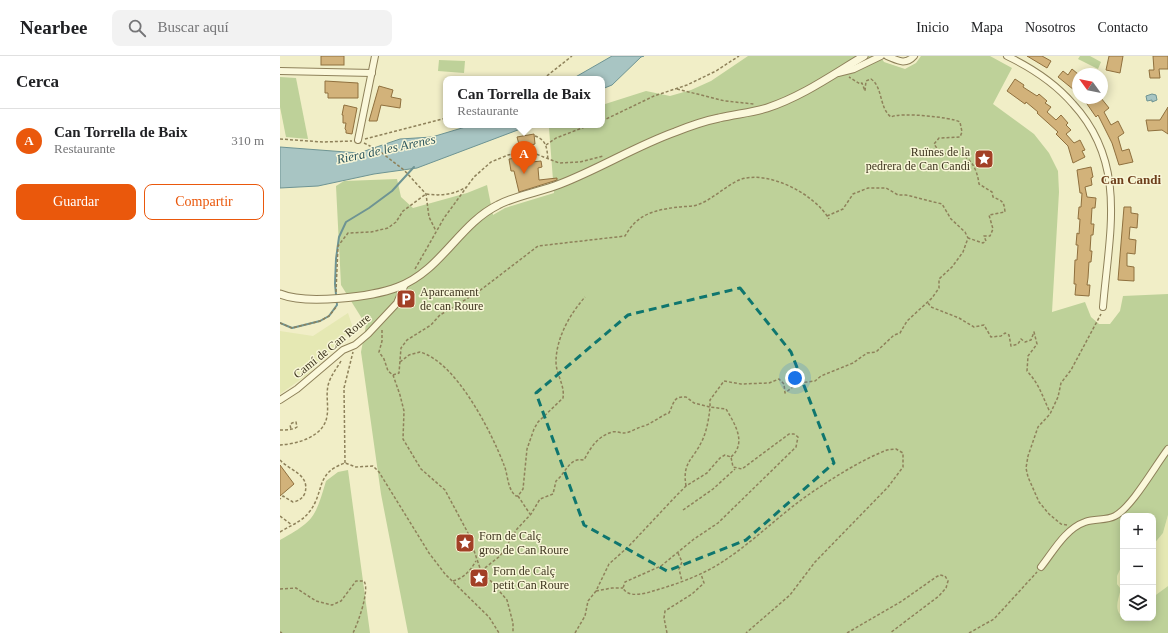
<!DOCTYPE html>
<html lang="es">
<head>
<meta charset="utf-8">
<style>
	:root { --surface:#fff; --page:#f2f2f2; --text:#202124; --muted:#757577; --line:#e0e0e0; --accent:#ea580c }
	body { margin:0; font-family:"Times New Roman",serif; background:var(--page); color:var(--text) }
	.controls { position:absolute; right:12px; bottom:12px; display:grid; overflow:hidden; border-radius:8px; box-shadow:0 2px 10px #0003 }
	.controls button { width:36px; height:36px; display:grid; place-items:center; padding:0; border:0; border-bottom:1px solid var(--line); background:var(--surface); color:var(--text); font:20px sans-serif }
	.compass { position:absolute; left:792px; top:12px; width:36px; height:36px; border-radius:50%; background:var(--surface); box-shadow:0 2px 10px #0003; rotate:303deg }
	.you { position:absolute; left:515px; top:322px; width:14px; height:14px; margin:-10px; border:3px solid #fff; border-radius:50%; background:#1a73e8; box-shadow:0 0 0 6px #1a73e833 }
	.badge { display:grid; place-items:center; width:26px; height:26px; border-radius:50%; background:var(--accent); color:#fff; font-size:13px; font-weight:700 }
	.pin { position:absolute; translate:-50% -33px; filter:drop-shadow(0 1px 2px #0008) }
	.pin::after { content:''; position:absolute; top:21px; width:14px; height:12px; background:inherit; clip-path:polygon(0 0,100% 0,50% 100%) }
	.popup { position:absolute; left:163px; top:20px; width:162px; height:52px; box-sizing:border-box; display:grid; place-content:center; border-radius:8px; background:var(--surface); filter:drop-shadow(0 1px 3px #0005); font-size:13px; white-space:nowrap; color:var(--muted) }
	.popup b { font-size:15px; color:var(--text) }
	.popup::after { content:''; position:absolute; left:50%; top:100%; margin-left:-8px; border:8px solid transparent; border-top-color:var(--surface) }
	.list { margin:0; padding:0; list-style:none }
	h2 { display:flex; justify-content:space-between; align-items:center; height:52px; margin:0; padding:0 16px; font-size:17px }
	h2 small { font-size:13px; font-weight:400; color:var(--muted) }
	.list li { display:grid; grid-template-columns:26px 1fr auto; gap:12px; align-items:center; box-sizing:border-box; height:64px; padding:0 16px; border-top:1px solid var(--line) }
	.list b { display:block; font-size:15px; white-space:nowrap }
	.list p { margin:0; font-size:13px; white-space:nowrap; color:var(--muted) }
	.list em { font-size:13px; font-style:normal; color:var(--muted) }
	.actions { display:flex; gap:8px; padding:12px 16px }
	.actions a { flex:1; padding:9px 0; border:1px solid var(--accent); border-radius:8px; text-align:center; font-size:14px; color:var(--accent) }
	.actions .main { background:var(--accent); color:#fff }
	.icon { flex:none; width:22px; height:22px; fill:none; stroke:currentColor; stroke-width:2; stroke-linecap:round; stroke-linejoin:round }
	.map { position:relative; flex:none; width:888px; height:577px; overflow:hidden }
	header { display:flex; align-items:center; gap:24px; box-sizing:border-box; height:56px; padding:0 20px; background:var(--surface); border-bottom:1px solid var(--line) }
	header strong { font-size:19px }
	nav { display:flex; gap:22px; margin-inline-start:auto; font-size:14px }
	.search { width:280px; height:36px; background:var(--page); display:flex; align-items:center; gap:10px; box-sizing:border-box; padding:0 14px; border-radius:8px; color:var(--muted); font-size:15px }
	main { display:flex }
	aside { flex:1; background:var(--surface) }
	.map>svg:first-child { display:block }
	.farmland { fill:#e5e8b3 }
	.green { fill:#bed199 }
	.water { fill:#a8c5c3; stroke:#6e9493 }
	.lines { fill:none; stroke-linecap:round; stroke-linejoin:round }
	.stream { stroke:#6e9493; stroke-width:2 }
	.building { fill:#d2b27a; stroke:#8f703e }
	.minor-casing { stroke:#8e815a; stroke-width:8 }
	.tertiary-casing { stroke:#8e815a; stroke-width:9 }
	.path { stroke:#8e815a; stroke-width:1.5; stroke-dasharray:3 2; stroke-linecap:butt }
	.minor { stroke:#fbf8db; stroke-width:6 }
	.tertiary { stroke:#fbf8db; stroke-width:7 }
	.marked { fill:none; stroke:#0f766e; stroke-width:3; stroke-dasharray:8 5; stroke-linejoin:round }
	.labels { text-anchor:middle; dominant-baseline:central; stroke-width:3; stroke-linejoin:round; paint-order:stroke }
	.poi-label { font-size:12px; fill:#3e351f; stroke:#f8f6d7; text-anchor:start }
	.street-label { font-size:12px; fill:#3e351f; stroke:#f8f6d7 }
	.water-label { font-size:13px; font-style:italic; fill:#2d575e; stroke:#f8f6d7 }
	.neighbourhood-label { font-size:13px; font-weight:bold; fill:#6d3e1b; stroke:#f8f6d7 }
</style>
</head>
<body>
<header>
<strong>Nearbee</strong>
<div class="search"><svg class="icon" aria-label="search" viewBox="0 0 24 24"><circle cx="10" cy="10" r="6"/><path d="M15 15l6 6"/></svg>Buscar aquí</div>
<nav><a>Inicio</a><a>Mapa</a><a>Nosotros</a><a>Contacto</a></nav>
</header>
<main>
<aside>
<h2>Cerca<small></small></h2>
<ul class="list">
<li><span class="badge">A</span><div><b>Can Torrella de Baix</b><p>Restaurante</p></div><em>310 m</em></li>
</ul>
<div class="actions"><a class="main">Guardar</a><a>Compartir</a></div>
</aside>
<div class="map">
<svg width="888" height="577" viewBox="0 0 888 577">
	<rect width="100%" height="100%" fill="#f1eec7"/>
	<g class="farmland">
		<path d="M68,257L73,272L27,319L0,338V275L33,280Z"/>
		<path d="M888,459V530L873,541V489L883,477Z"/>
		<path d="M843,507V560L837,555L836,547L841,533L837,528V520L841,508Z"/>
	</g>
	<g class="green">
		<path d="M468,0H600L604,6L625,13L636,7L641,0H710L732,12L713,48L754,78L769,97L778,115L779,136L772,256L805,246L811,261L819,268H830L840,255L843,240L888,238V459L883,477L873,489V460H843V507L837,520V528L841,533C836,550 833,559 852,564L853,562H873V541L888,530V577H128L101,438L84,317L81,296L86,269L61,229L56,130L64,125L117,123L121,141L133,152L187,137L207,129L213,159L225,152L274,137L269,72L276,69H322V49L366,35L390,40L411,34L431,25Z"/>
		<path d="M800,0H810L821,6L818,13L798,3Z"/>
		<path d="M159,4L185,5L184,17L158,15Z"/>
		<path d="M0,21L16,22L28,83L6,81L0,51Z"/>
		<path d="M68,414L90,577H0V484C34,465 35,462 46,425L58,416Z"/>
	</g>
	<g class="water">
		<path d="M332,0H364L361,1L332,29L322,33V23H292Z"/>
		<path d="M872,38L876,39L877,44L872,46V44L867,45L866,40Z"/>
		<path d="M192,69H251L137,112L94,118L38,130L0,132V91L79,97L120,83L152,81Z"/>
	</g>
	<g class="lines">
		<path class="stream" d="M0,267L12,272L40,265L49,260L57,249L55,228L56,203L59,181L66,166L89,152L112,135L134,111"/>
	</g>
	<g class="building">
		<rect x="41" y="0" width="23" height="9"/>
		<path d="M747,0H762L771,5L767,12Z"/>
		<path d="M829,0H843L840,17L826,14Z"/>
		<path d="M873,0H888V13H879L880,22H870L869,14H874Z"/>
		<path d="M792,13L798,18V30L794,34L778,21L783,15L788,19Z"/>
		<path d="M735,23L744,29L743,31L757,40L759,38L767,45L765,47L771,51L767,56L776,64L781,59L788,67L786,69L791,74L786,78L794,87L800,84L805,94L802,95L805,101L793,107L788,90L776,78L778,76L757,57L758,56L746,46L745,48L727,35Z"/>
		<path d="M45,25L78,27V42H48V37H45Z"/>
		<path d="M99,30L113,34L111,41L121,43L120,52L101,49L97,65H89Z"/>
		<path d="M808,42H812L814,45L821,42L829,52L824,56L831,69L838,65L844,77L838,81L842,95L849,93L853,106L839,109L832,87L818,59L816,61L805,45Z"/>
		<path d="M64,49L77,52L72,78L66,77V74L65,73L66,67H63V59H62Z"/>
		<path d="M888,51V78L882,74L868,75L866,64H880Z"/>
		<path d="M254,78L255,88L240,92L237,81Z"/>
		<path d="M252,100V106L261,105L262,111L258,112L259,124L277,122V124L239,136L234,115H231L229,103Z"/>
		<path d="M811,111L813,121L811,122L812,129L805,131L807,141L816,142L815,152H812L811,168H814L813,179H811L810,195H812L811,206H809L808,222L807,229H810L809,240L795,239L796,228H794L795,204H797L798,189H796L797,177L799,178L800,163H798L799,151H801L802,137H800L797,114Z"/>
		<path d="M844,151H851V157L858,158L857,172L850,171L849,183L856,184L855,198L847,197V210L854,211V225L838,224Z"/>
		<path d="M0,409L14,428L0,440Z"/>
	</g>
	<g class="lines">
		<g class="minor-casing">
			<g id="minor">
				<path d="M607,0C617,4 625,10 634,0"/>
				<path d="M727,0C752,12 775,27 793,48C848,108 829,177 823,251"/>
				<path d="M0,15L92,17"/>
				<path d="M558,17L574,13L601,0"/>
				<path d="M78,84L95,0"/>
				<path d="M0,344L17,333L63,294L75,289L88,278L117,247L125,228"/>
				<path d="M761,511C773,496 785,473 805,466C815,462 826,465 835,460C852,451 875,410 888,393"/>
			</g>
		</g>
		<g class="tertiary-casing">
			<path id="tertiary" d="M0,238C26,249 92,241 118,231C161,215 179,168 218,149C237,139 260,136 280,128C319,113 356,90 395,76C410,70 424,65 439,62C455,58 471,57 487,52C523,40 552,19 584,0"/>
		</g>
		<g class="path">
			<path d="M263,23L292,0"/>
			<path d="M397,33L445,45L474,48"/>
			<path d="M322,65L374,40L407,29L436,15L459,0"/>
			<path d="M255,80C267,84 267,93 268,104"/>
			<path d="M0,83L43,86L72,85"/>
			<path d="M85,83L166,62"/>
			<path d="M84,87L98,94L124,114L146,138L149,161L156,175"/>
			<path d="M266,89L276,82L310,69"/>
			<path d="M547,160L563,153L573,138L588,132H606L618,139H626L662,148L671,163L685,176L688,182"/>
			<path d="M135,213L164,162L194,121L211,106L228,99L243,96H251L279,107L300,106L323,100"/>
			<path d="M56,236L58,190L68,177L91,176L108,172L116,166L123,155L146,138C160,140 174,139 186,131"/>
			<path d="M648,247L651,251L679,262L694,271L704,269L711,281L721,280L725,277L729,279L731,290L738,288L741,283L745,286L751,284L754,276L757,288L748,300L747,315C760,329 762,340 770,356"/>
			<path d="M0,267L12,272L40,265L49,260L57,250"/>
			<path d="M102,274V285L99,296L104,303L108,315L113,319L120,339L124,355L123,383L141,413L165,434L188,477L202,518L210,524L227,544L233,567V577"/>
			<path d="M120,306L129,299L140,296C176,306 211,375 224,409C228,418 227,433 236,440H238L243,433L247,393L254,373L258,366L283,342C285,329 276,318 276,306C276,282 290,258 305,241"/>
			<path d="M113,319L119,317L121,292L127,284L151,269L160,259L198,236L258,190L345,180C347,177 349,173 352,170C363,156 382,153 399,151C405,150 411,151 417,149C432,144 444,131 459,124C487,113 535,138 549,163"/>
			<path d="M0,374C6,374 13,374 17,371L16,366L12,367L10,369L11,373"/>
			<path d="M0,389C17,388 44,381 47,360C49,349 45,338 49,326C52,318 57,312 61,305"/>
			<path d="M451,401C467,387 455,368 446,353L430,351V344L444,325L461,328L489,327L499,323L504,328L505,337L518,327L535,325L541,320L573,307L587,297L596,296L614,279L620,277L627,265L652,242L659,232V223L672,211L683,196L688,182L703,187L706,185L704,180H710L713,173L709,159L725,156C724,146 723,145 713,141L712,136L699,128C697,112 690,99 674,97C669,97 665,98 661,98L654,88L659,82L680,81L682,76L680,66C671,61 619,56 611,61C599,52 603,31 591,23L586,25L585,35L582,27L580,28L569,21"/>
			<path d="M0,404C10,415 30,418 25,437C23,442 19,445 13,446L3,440L0,443"/>
			<path d="M65,407L64,332L73,296"/>
			<path d="M238,440L250,458"/>
			<path d="M403,454L433,433L455,413"/>
			<path d="M0,460L12,469"/>
			<path d="M787,469L781,468L769,458L759,446L748,421L746,412L748,400L758,371L770,358L778,341L781,327L791,314L821,258"/>
			<path d="M0,476C11,469 22,466 30,455C45,435 35,417 65,407L76,411L93,410L99,416L149,497L165,518L209,561L219,577"/>
			<path d="M398,497L402,506L399,513L402,525"/>
			<path d="M201,515L220,500L237,473L251,458L260,443L273,438L276,425C286,417 289,401 304,404C311,391 317,381 332,376C336,375 340,377 344,377C350,377 358,371 364,370C373,367 380,360 389,357C394,347 393,340 406,341L414,347L430,351C429,362 427,374 422,385C413,404 402,406 406,430"/>
			<path d="M173,525C184,522 190,515 196,505"/>
			<path d="M0,533L16,532L36,545L52,549L61,545L76,525H84C90,534 78,567 73,577"/>
			<path d="M316,535L332,532H343"/>
			<path d="M0,576L2,577"/>
			<path d="M295,577L305,560L308,545L316,535L329,508L348,491L396,440L406,430L427,417L440,402L445,399L451,401L453,411L462,413L509,378H514L518,381L516,391L438,467L414,483L381,510L345,526L343,532C348,542 364,538 373,535C401,527 428,517 451,500C478,481 501,458 528,439C553,422 579,405 607,394L616,393L623,397V411L608,431L535,506L510,539L466,577"/>
			<path d="M387,577L384,562L385,555L412,538L424,527L421,518"/>
			<path d="M567,577L622,545L656,521L660,519L665,520L668,525L666,532L659,540L610,577"/>
			<path d="M689,577L714,563L757,516"/>
		</g>
		<use href="#minor" class="minor"/>
		<use href="#tertiary" class="tertiary"/>
	</g>
	<path class="marked" d="M460,232L511,296L554,407L466,484L387,515L304,469L256,337L348,259Z"/>
	<defs>
		<g id="sight-square" transform="scale(1)"><rect x="-9" y="-9" width="18" height="18" rx="4" fill="#a24026" stroke="#f8f6d7"/><path d="M0-6L1.8-2.2L6-1.7L2.9 1.2L3.7 5.4L0 3.3L-3.7 5.4L-2.9 1.2L-6-1.7L-1.8-2.2Z" fill="#fff"/></g>
		<g id="parking-square" transform="scale(1)"><rect x="-9" y="-9" width="18" height="18" rx="4" fill="#a24026" stroke="#f8f6d7"/><path d="M-3.5-5.5H1a3.5 3.5 0 0 1 0 7H-1V5.5H-3.5ZM-1-3.4V-.6H.8a1.4 1.4 0 0 0 0-2.8Z" fill="#fff"/></g>
	</defs>
	<g fill-rule="evenodd">
		<use href="#sight-square" x="704" y="103"/>
		<use href="#parking-square" x="126" y="243"/>
		<use href="#sight-square" x="185" y="487"/>
		<use href="#sight-square" x="199" y="522"/>
	</g>
	<g class="labels">
		<g class="poi-label">
			<text x="690" y="96" text-anchor="end">Ruïnes de la<tspan x="690" dy="14">pedrera de Can Candi</tspan></text>
			<text x="140" y="236">Aparcament<tspan x="140" dy="14">de can Roure</tspan></text>
			<text x="199" y="480">Forn de Calç<tspan x="199" dy="14">gros de Can Roure</tspan></text>
			<text x="213" y="515">Forn de Calç<tspan x="213" dy="14">petit Can Roure</tspan></text>
		</g>
		<g class="street-label">
			<text transform="translate(52 290) rotate(-39)">Camí de Can Roure</text>
		</g>
		<g class="water-label">
			<text transform="translate(106 93) rotate(-12)">Riera de les Arenes</text>
		</g>
		<g class="neighbourhood-label">
			<text x="851" y="123">Can Candi</text>
		</g>
	</g>
</svg>
<div class="controls">
<button>+</button>
<button>−</button>
<button><svg class="icon" aria-label="layers" viewBox="0 0 24 24"><path d="M12 4l9 5-9 5-9-5zM3 14l9 5 9-5"/></svg></button>
</div>
<svg class="compass" viewBox="-18 -18 36 36"><path d="M0-13l5 13h-10z" fill="#e53935"/><path d="M0 13l5-13h-10z" fill="#757577"/></svg>
<div class="you"></div>
<div class="pin badge" style="left:244px;top:118px">A</div>
<div class="popup"><b>Can Torrella de Baix</b>Restaurante</div>
</div>
</main>
</body>
</html>
